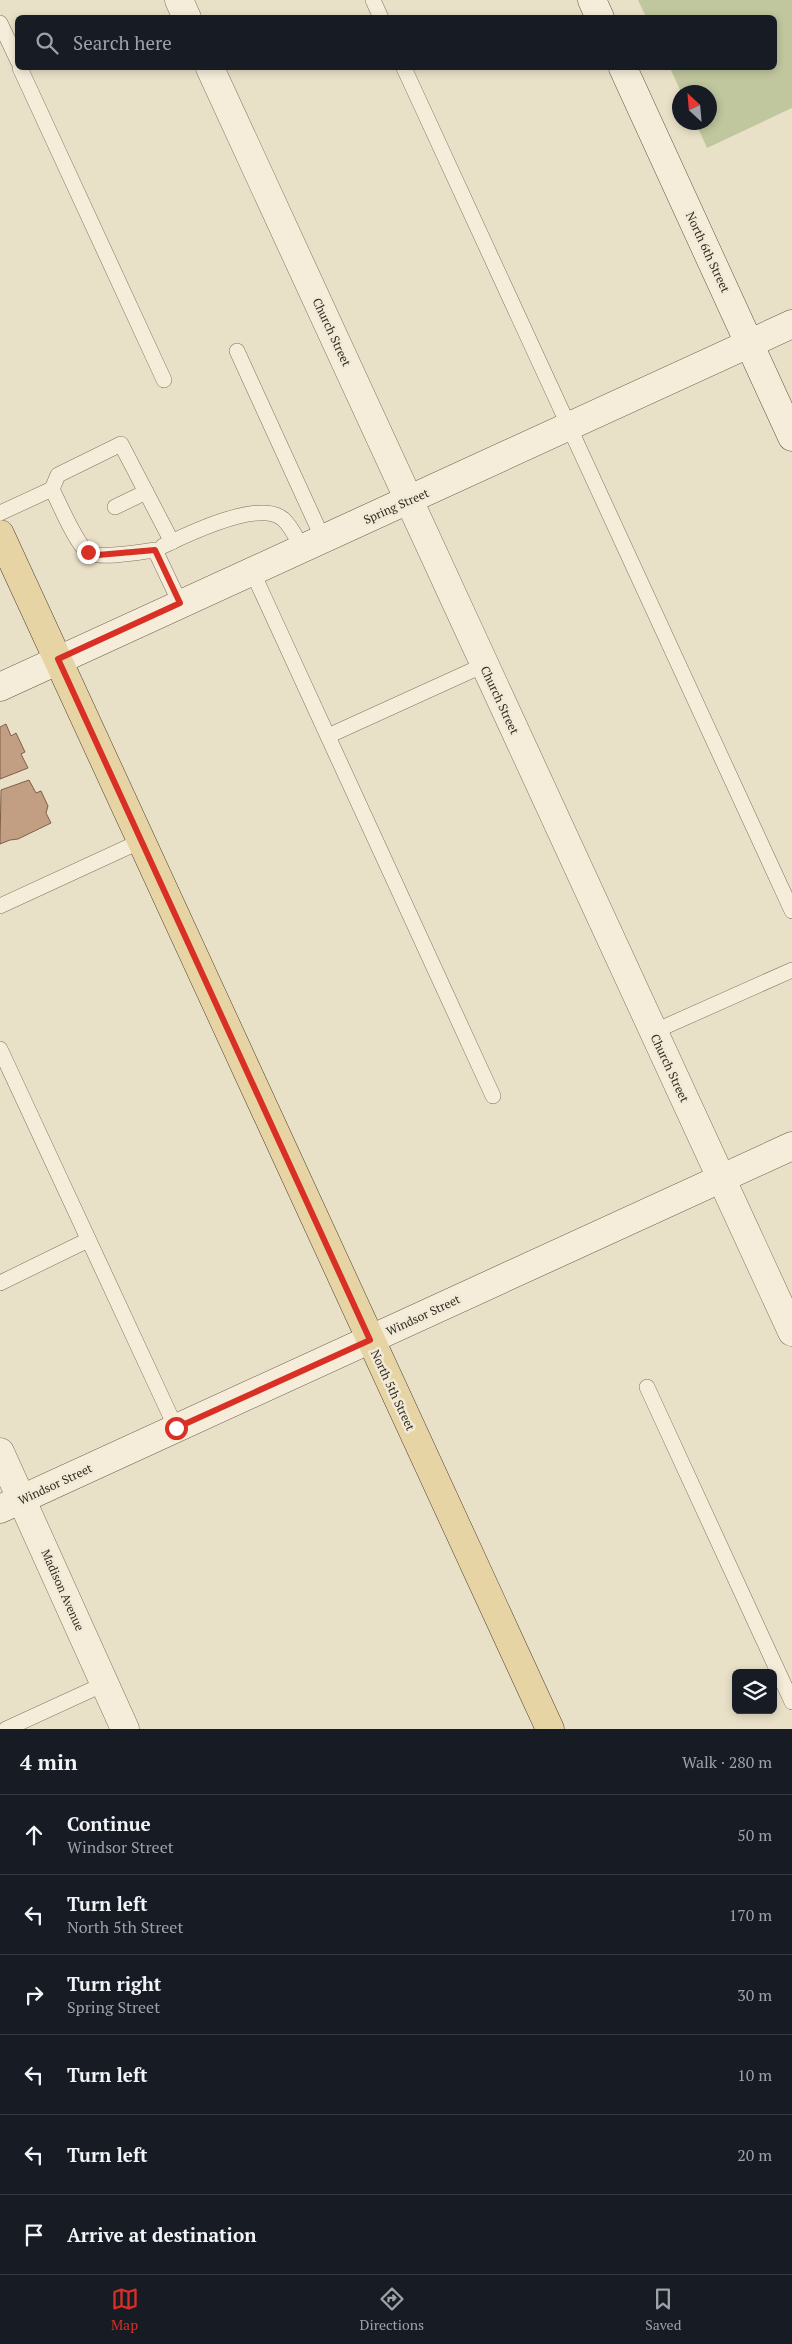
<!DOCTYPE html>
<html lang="en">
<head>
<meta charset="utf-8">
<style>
	:root { --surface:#171b24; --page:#242831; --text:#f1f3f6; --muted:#9ea1a6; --line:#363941; --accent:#d93025 }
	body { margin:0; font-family:"PT Serif",serif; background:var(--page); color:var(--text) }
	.controls { position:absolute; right:15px; bottom:15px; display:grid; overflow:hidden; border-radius:8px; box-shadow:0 2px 8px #0003 }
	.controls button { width:45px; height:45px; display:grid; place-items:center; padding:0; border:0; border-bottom:1px solid var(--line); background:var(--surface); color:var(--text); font:25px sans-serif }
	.compass { position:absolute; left:672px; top:85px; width:45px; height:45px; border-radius:50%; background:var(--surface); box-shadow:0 2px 8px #0003; rotate:334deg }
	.stop { position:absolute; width:15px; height:15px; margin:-11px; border:4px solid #d93025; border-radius:50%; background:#fff }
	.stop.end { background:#d93025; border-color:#fff; box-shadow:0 1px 5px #0008 }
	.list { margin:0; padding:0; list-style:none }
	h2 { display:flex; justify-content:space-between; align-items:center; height:65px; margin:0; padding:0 20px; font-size:21px }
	h2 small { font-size:16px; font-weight:400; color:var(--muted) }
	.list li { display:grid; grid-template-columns:32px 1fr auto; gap:15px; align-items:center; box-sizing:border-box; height:80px; padding:0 20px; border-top:1px solid var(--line) }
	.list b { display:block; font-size:19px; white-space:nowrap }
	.list p { margin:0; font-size:16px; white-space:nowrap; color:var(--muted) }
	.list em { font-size:16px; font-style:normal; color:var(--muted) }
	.icon { flex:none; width:28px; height:28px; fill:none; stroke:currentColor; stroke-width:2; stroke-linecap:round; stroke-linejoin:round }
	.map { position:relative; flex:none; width:792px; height:1729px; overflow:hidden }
	.search { position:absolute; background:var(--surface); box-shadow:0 2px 8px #0003; left:15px; right:15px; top:15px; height:55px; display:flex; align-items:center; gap:12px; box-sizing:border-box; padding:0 18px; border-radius:8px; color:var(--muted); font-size:19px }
	.sheet { height:545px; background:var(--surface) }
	nav { display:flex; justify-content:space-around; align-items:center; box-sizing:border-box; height:70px; border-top:1px solid var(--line); background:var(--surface); font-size:14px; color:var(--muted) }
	nav a { display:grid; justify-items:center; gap:2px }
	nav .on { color:var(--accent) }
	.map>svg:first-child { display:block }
	.green { fill:#c0c69d }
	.building { fill:#c29e82; stroke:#7f5f48 }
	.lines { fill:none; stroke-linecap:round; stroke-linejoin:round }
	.lane-casing { stroke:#83735f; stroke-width:16 }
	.street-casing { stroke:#83735f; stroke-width:29 }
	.secondary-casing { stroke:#655442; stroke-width:29 }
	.primary-casing { stroke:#514133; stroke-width:29 }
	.lane { stroke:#f5edda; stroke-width:15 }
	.street { stroke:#f5edda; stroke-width:28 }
	.secondary { stroke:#f5edda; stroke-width:28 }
	.primary { stroke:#e7d4a5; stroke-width:28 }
	.route { stroke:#d93025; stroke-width:6 }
	.labels { text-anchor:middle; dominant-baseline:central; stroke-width:5; stroke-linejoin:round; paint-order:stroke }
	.street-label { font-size:12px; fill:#352b21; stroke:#f1ead6 }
</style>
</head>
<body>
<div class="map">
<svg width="792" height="1729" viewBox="0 0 792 1729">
	<rect width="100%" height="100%" fill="#e9e0c8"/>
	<path class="green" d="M638,0H792V108L707,148L696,123L710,122V92H681L670,68H774V18L646,17Z"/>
	<g class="building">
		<path d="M6,724L11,736L16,733L25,752L21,754L28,768L0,779V727Z"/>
		<path d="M29,780L36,793L41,791L48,806L46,813L51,823L18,839L10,840L0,844L1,790Z"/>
	</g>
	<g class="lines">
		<g class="lane-casing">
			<g id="lane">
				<path d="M373,0L381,18"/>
				<path d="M0,23L18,61"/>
				<path d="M20,68L164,380"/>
				<path d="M404,68L792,911"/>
				<path d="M237,351L323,539"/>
				<path d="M52,489L58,475L121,444L172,542"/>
				<path d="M115,507L146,492"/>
				<path d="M0,513L52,489C59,503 77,546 89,553C102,559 140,552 155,550L180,603"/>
				<path d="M163,546C188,534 259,499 283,519C291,526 297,539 302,548"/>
				<path d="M252,571L493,1096"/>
				<path d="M328,736L484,665"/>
				<path d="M0,906L141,841"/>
				<path d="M653,1032L792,970"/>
				<path d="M0,1049L176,1428"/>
				<path d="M0,1283L88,1240"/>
				<path d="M647,1387L792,1702"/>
				<path d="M6,1729L104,1684"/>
			</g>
		</g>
		<g class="street-casing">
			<g id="street">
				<path d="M179,0L187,18"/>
				<path d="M210,68L792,1332"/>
				<path d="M0,1452L125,1729"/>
			</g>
		</g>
		<g class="secondary-casing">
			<g id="secondary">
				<path d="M592,0L600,18"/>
				<path d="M623,68L792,437"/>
				<path d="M0,687L792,324"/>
				<path d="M0,1509L792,1146"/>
			</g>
		</g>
		<g class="primary-casing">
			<path id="primary" d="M0,534L550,1729"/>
		</g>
		<use href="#lane" class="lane"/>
		<use href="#street" class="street"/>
		<use href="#secondary" class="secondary"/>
		<use href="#primary" class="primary"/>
	</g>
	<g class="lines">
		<path class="route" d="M88,552L98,555L155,550L180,603L58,659L370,1340L176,1428"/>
	</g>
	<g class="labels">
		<g class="street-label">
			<text transform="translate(708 252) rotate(65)">North 6th Street</text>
			<text transform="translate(332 332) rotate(65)">Church Street</text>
			<text transform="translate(396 506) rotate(-24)">Spring Street</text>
			<text transform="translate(500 700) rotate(65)">Church Street</text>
			<text transform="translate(670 1068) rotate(65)">Church Street</text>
			<text transform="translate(423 1315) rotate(-25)">Windsor Street</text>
			<text transform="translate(393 1390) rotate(65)">North 5th Street</text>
			<text transform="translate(55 1484) rotate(-25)">Windsor Street</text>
			<text transform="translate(63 1590) rotate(66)">Madison Avenue</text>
		</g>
	</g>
</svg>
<div class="controls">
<button><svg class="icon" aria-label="layers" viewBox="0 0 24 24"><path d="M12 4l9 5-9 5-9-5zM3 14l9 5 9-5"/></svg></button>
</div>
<svg class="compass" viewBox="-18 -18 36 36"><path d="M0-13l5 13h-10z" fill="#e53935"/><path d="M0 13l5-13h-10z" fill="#9ea1a6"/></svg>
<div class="stop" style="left:176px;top:1428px"></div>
<div class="stop end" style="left:88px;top:552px"></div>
<div class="search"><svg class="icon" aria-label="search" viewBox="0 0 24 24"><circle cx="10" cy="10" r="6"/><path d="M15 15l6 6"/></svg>Search here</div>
</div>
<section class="sheet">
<h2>4 min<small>Walk · 280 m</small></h2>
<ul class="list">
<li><svg class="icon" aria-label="ahead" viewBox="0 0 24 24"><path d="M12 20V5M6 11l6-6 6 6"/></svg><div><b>Continue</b><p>Windsor Street</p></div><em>50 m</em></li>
<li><svg class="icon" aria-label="left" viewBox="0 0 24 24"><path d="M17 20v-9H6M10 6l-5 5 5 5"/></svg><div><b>Turn left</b><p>North 5th Street</p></div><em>170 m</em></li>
<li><svg class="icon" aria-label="right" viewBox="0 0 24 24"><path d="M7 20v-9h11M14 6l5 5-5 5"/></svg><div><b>Turn right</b><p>Spring Street</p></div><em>30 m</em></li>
<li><svg class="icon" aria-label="left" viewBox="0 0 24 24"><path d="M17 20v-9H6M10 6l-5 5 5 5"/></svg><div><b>Turn left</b></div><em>10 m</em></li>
<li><svg class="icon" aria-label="left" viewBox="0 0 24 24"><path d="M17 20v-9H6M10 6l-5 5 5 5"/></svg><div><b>Turn left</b></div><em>20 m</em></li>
<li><svg class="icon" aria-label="arrive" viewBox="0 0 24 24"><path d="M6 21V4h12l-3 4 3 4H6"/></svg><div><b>Arrive at destination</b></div></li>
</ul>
</section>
<nav>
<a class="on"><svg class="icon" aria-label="map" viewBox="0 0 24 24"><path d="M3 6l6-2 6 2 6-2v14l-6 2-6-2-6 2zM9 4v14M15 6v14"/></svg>Map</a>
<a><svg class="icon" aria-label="directions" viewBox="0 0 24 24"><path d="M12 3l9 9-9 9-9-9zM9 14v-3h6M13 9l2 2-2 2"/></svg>Directions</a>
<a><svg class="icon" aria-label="saved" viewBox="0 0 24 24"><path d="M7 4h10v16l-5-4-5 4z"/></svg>Saved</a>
</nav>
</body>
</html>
